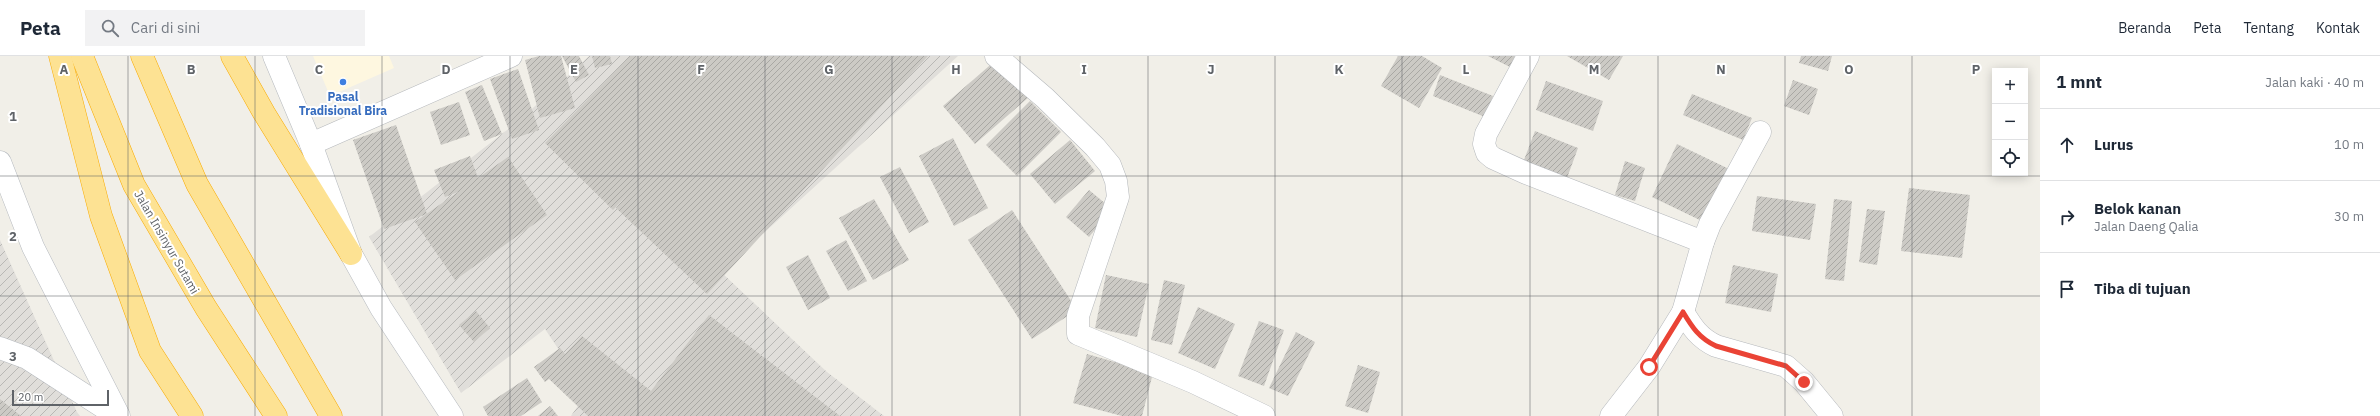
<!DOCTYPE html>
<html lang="id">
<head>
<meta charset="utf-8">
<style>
	:root { --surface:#fff; --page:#f2f2f3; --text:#1f2937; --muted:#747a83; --line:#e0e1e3 }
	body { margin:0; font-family:"IBM Plex Sans",sans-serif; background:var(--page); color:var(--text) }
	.controls { position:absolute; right:12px; top:12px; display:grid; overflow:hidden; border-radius:0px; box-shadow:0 2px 10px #0003 }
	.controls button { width:36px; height:36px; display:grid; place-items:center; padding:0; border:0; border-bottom:1px solid var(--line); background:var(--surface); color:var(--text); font:20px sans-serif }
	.scale { position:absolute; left:12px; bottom:10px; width:97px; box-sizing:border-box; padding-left:4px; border:2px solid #5f6368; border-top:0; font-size:11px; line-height:14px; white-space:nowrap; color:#5f6368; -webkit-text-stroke:3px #fff; paint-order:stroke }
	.stop { position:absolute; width:12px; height:12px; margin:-9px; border:3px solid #ea4335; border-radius:50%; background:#fff }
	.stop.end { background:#ea4335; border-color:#fff; box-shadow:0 1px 4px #0008 }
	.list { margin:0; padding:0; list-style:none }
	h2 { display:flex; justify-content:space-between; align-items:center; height:52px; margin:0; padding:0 16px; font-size:17px }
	h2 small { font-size:13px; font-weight:400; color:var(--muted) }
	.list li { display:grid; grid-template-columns:26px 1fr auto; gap:12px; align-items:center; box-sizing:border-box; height:72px; padding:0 16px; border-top:1px solid var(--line) }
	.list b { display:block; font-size:15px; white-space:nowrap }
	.list p { margin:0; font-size:13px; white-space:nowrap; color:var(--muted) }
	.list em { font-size:13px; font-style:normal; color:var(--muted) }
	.icon { flex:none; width:22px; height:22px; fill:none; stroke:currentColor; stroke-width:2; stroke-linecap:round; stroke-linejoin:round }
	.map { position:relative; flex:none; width:2040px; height:360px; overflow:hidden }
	header { display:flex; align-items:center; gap:24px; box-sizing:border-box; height:56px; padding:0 20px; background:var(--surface); border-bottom:1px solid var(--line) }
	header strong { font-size:19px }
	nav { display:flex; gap:22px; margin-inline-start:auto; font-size:14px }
	.search { width:280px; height:36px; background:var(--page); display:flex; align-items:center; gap:10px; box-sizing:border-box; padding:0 14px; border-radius:0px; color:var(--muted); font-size:15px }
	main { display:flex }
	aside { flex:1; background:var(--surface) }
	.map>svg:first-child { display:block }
	.commercial { fill:#fef7e0 }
	.industrial { fill:url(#industrial-furrows) }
	.building { fill:url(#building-hatch) }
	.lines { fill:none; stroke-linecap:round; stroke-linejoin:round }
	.street-casing { stroke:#b5b8bc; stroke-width:23 }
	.secondary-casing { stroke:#b6babf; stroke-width:23 }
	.highway-casing { stroke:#f9ab00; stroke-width:23 }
	.street { stroke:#fff; stroke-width:22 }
	.secondary { stroke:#fff; stroke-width:22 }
	.highway { stroke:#fde293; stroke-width:22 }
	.route { stroke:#ea4335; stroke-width:5 }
	.grid { fill:none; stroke:#5f6368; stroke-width:1; stroke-opacity:0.55 }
	.shop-dot { fill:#3f7fe0; stroke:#fff; stroke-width:1.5 }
	.labels { text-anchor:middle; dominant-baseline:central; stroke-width:4; stroke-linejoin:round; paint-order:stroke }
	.shop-label { font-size:12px; font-weight:bold; fill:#366cbe; stroke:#fff }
	.street-label { font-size:12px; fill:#5f6368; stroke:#fff }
	.grid-label { font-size:13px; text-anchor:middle; font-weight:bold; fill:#5f6368; stroke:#fff; stroke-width:4; stroke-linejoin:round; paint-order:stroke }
</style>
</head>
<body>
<header>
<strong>Peta</strong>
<div class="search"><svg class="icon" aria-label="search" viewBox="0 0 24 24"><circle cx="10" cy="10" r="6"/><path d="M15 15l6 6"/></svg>Cari di sini</div>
<nav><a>Beranda</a><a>Peta</a><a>Tentang</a><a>Kontak</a></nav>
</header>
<main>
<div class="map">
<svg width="2040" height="360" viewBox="0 0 2040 360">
	<defs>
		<pattern id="industrial-furrows" width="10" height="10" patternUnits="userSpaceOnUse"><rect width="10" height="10" fill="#e0deda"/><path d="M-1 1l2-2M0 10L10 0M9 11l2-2" fill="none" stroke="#b9b8b5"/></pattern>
		<pattern id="building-hatch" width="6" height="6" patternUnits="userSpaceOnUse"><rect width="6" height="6" fill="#cccac5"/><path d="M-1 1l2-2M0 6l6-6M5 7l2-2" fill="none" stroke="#a9a8a4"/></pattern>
	</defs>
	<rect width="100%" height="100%" fill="#f1efe8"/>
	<path class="commercial" d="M313,0H389L394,12L330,40Z"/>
	<g class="industrial">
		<path d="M589,0H958L721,216L827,316L884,360H571L587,336L545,273L461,337L369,181L520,64Z"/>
		<path d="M0,184L77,356L80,360H0Z"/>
	</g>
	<g class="building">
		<path d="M539,0H561L575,52L540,62L525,4Z"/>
		<path d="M562,0H579L589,19L576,26Z"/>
		<path d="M592,0H610L612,8L595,12Z"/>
		<path d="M630,0H928L707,238L616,152L629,137L613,154L545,87Z"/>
		<path d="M1398,0H1422L1442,12L1419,52L1381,30Z"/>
		<path d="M1488,0H1515L1510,11Z"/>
		<path d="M1567,0H1623L1609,24Z"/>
		<path d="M1801,0H1832L1828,15L1799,7Z"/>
		<path d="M996,4L1029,41L975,88L943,50Z"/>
		<path d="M518,13L539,74L512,83L490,23Z"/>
		<path d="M1440,19L1493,40L1485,61L1433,40Z"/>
		<path d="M1793,24L1818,33L1809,59L1784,50Z"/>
		<path d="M1546,25L1603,45L1593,75L1536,54Z"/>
		<path d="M482,29L502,78L484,85L465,36Z"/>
		<path d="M1692,38L1752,62L1743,84L1683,59Z"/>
		<path d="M1030,45L1061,76L1017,120L986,89Z"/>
		<path d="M459,46L470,79L441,89L430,56Z"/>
		<path d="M396,69L427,158L384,173L353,84Z"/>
		<path d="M1535,75L1578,92L1567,122L1524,104Z"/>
		<path d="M953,82L988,152L954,170L919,100Z"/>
		<path d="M1070,84L1095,115L1055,148L1030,118Z"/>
		<path d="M1677,88L1729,113L1704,166L1652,141Z"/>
		<path d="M470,100L478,122L508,101L547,159L455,224L415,166L458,136L445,141L434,114Z"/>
		<path d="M1625,105L1645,112L1635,145L1615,139Z"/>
		<path d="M900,111L929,166L909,177L880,121Z"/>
		<path d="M1909,132L1970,139L1962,202L1901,195Z"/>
		<path d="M1089,134L1112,153L1089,181L1066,161Z"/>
		<path d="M1757,140L1816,148L1810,184L1752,175Z"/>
		<path d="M874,143L909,204L873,224L839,162Z"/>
		<path d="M1834,143L1852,145L1844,225L1825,223Z"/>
		<path d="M1867,153L1885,155L1877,209L1859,206Z"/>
		<path d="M1012,154L1077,254L1032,283L968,184Z"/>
		<path d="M846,184L867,225L848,235L826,195Z"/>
		<path d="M808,199L830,242L808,254L786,211Z"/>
		<path d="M1733,209L1778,218L1771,256L1725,247Z"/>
		<path d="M1106,219L1149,228L1137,281L1095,272Z"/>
		<path d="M1164,224L1185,229L1172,289L1151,284Z"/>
		<path d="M1198,251L1235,268L1215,313L1178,297Z"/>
		<path d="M476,255L490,272L474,286L459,269Z"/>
		<path d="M709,259L840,360H588L549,323L545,326L534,311L560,292L565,298L582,280L651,335Z"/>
		<path d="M1259,265L1284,274L1264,330L1238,320Z"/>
		<path d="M1296,276L1315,286L1288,340L1269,332Z"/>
		<path d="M1087,298L1153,317L1142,360H1122L1073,347Z"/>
		<path d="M1358,309L1380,316L1368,357L1345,350Z"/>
		<path d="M527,322L542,346L521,360H488L483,351Z"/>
		<path d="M0,343L21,360H0Z"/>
		<path d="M550,350L558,360H538Z"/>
	</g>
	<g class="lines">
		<g class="street-casing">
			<g id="street">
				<path d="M996,0L1045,42L1095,91L1110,109L1116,125L1118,141L1078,260V278L1193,326L1264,360"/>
				<path d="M1528,0L1486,78L1484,88L1487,97L1493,102L1526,117L1703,186"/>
				<path d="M311,88L511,0"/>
				<path d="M1683,256C1692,271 1699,282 1716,290L1786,310L1804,326L1832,360"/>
				<path d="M1611,360L1649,311L1683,256L1703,186L1710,168L1760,76"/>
			</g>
		</g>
		<g class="secondary-casing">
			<g id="secondary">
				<path d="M274,0L311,88L351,198L381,252L452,360"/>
				<path d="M0,106L33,191L119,360"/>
				<path d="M0,292L27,302L117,360"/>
			</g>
		</g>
		<g class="highway-casing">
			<g id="highway">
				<path d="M60,0L101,160L150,295L192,360"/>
				<path d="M82,0L134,129L206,252L276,360"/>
				<path d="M142,0L197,128L331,360"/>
				<path d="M232,0L264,57L351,198"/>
			</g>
		</g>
		<use href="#street" class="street"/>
		<use href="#secondary" class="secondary"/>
		<use href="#highway" class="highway"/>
	</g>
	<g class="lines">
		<path class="route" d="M1649,311L1683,256C1692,271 1699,282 1716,290L1786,310L1804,326"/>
	</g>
	<path class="grid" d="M128,0V360M255,0V360M382,0V360M510,0V360M638,0V360M765,0V360M892,0V360M1020,0V360M1148,0V360M1275,0V360M1402,0V360M1530,0V360M1658,0V360M1785,0V360M1912,0V360M0,120H2040M0,240H2040"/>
	<circle class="shop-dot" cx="343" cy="26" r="4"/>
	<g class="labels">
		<g class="shop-label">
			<text x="343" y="40">Pasal<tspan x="343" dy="14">Tradisional Bira</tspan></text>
		</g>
		<g class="street-label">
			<text transform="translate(167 186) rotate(60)">Jalan Insinyur Sutami</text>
		</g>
	</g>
	<g class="grid-label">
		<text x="64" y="18">A</text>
		<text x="191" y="18">B</text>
		<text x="319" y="18">C</text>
		<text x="446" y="18">D</text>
		<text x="574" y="18">E</text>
		<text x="701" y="18">F</text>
		<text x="829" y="18">G</text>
		<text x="956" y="18">H</text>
		<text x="1084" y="18">I</text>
		<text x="1211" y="18">J</text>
		<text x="1339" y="18">K</text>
		<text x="1466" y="18">L</text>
		<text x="1594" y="18">M</text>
		<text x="1721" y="18">N</text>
		<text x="1849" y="18">O</text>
		<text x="1976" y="18">P</text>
		<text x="13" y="65">1</text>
		<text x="13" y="185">2</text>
		<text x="13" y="305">3</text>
	</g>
</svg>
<div class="controls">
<button>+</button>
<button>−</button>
<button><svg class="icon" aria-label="locate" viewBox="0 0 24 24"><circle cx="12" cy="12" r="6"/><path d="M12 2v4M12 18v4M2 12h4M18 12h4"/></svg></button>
</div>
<div class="scale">20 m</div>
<div class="stop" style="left:1649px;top:311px"></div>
<div class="stop end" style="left:1804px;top:326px"></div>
</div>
<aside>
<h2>1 mnt<small>Jalan kaki · 40 m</small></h2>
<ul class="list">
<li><svg class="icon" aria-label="ahead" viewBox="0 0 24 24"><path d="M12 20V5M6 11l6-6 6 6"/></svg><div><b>Lurus</b></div><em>10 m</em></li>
<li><svg class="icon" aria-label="right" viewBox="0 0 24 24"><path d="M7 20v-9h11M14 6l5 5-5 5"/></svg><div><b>Belok kanan</b><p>Jalan Daeng Qalia</p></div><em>30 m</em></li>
<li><svg class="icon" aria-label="arrive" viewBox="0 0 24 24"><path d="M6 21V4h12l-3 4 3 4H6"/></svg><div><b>Tiba di tujuan</b></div></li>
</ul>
</aside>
</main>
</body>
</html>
